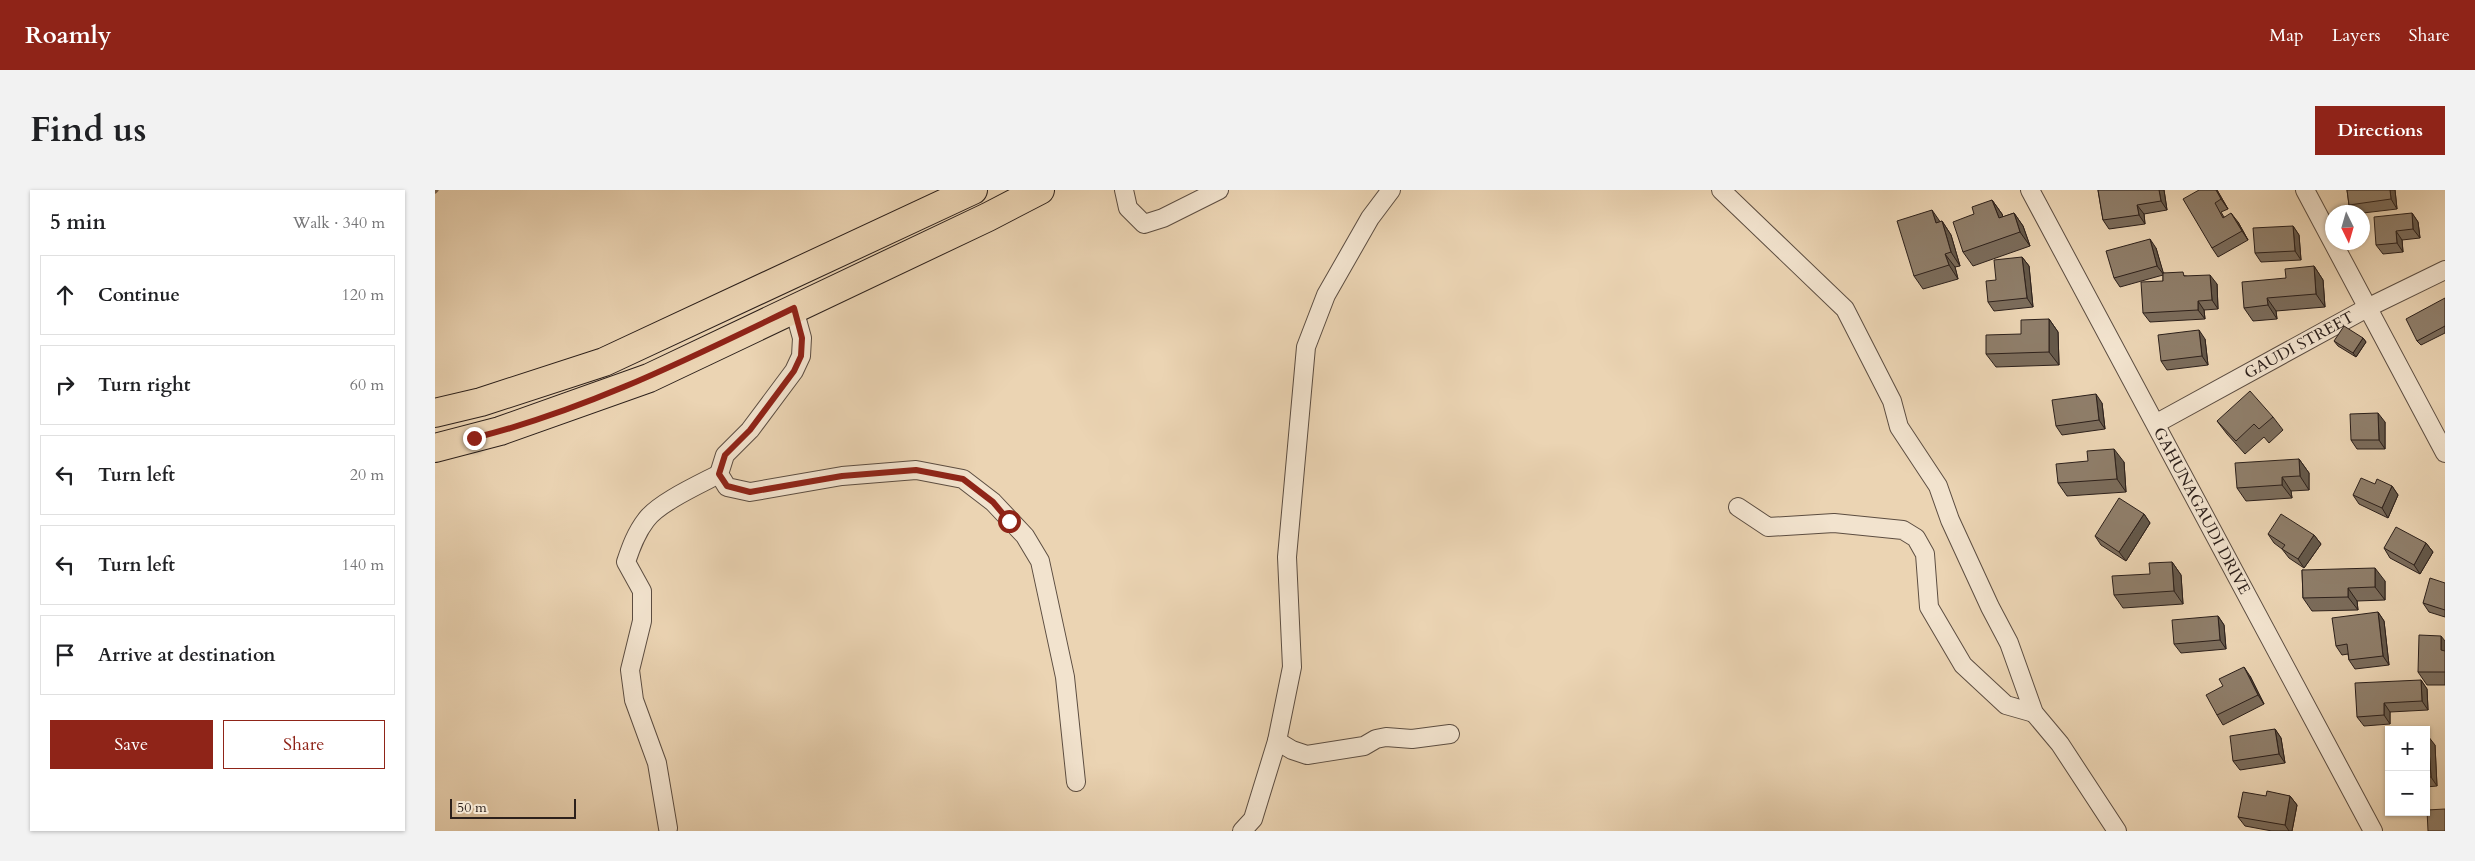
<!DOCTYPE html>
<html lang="en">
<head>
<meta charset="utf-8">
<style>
	:root { --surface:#fff; --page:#f2f2f2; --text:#202124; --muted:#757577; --line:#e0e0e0; --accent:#8f2418 }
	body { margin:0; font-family:Cardo,serif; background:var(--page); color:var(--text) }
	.controls { position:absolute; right:15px; bottom:15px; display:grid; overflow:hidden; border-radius:0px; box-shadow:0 1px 4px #0004 }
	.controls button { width:45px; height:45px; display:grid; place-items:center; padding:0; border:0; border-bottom:1px solid var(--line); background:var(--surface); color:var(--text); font:25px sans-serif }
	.compass { position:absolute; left:1890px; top:15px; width:45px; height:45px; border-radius:50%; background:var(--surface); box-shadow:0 1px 4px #0004; rotate:175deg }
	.scale { position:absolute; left:15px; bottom:12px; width:126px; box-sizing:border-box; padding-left:5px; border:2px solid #2c201b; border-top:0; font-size:14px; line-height:18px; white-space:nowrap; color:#2c201b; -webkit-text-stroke:4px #f2e3ce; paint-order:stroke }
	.stop { position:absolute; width:15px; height:15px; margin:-11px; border:4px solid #8f2418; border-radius:50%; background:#fff }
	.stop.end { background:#8f2418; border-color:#fff; box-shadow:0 1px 5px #0008 }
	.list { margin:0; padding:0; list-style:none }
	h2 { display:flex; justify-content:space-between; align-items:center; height:65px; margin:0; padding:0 20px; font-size:21px }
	h2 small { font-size:16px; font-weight:400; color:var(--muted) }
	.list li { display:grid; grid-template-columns:32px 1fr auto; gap:15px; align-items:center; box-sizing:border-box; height:80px; margin:0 10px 10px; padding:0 10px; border:1px solid var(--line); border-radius:0px }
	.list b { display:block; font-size:19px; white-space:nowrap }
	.list em { font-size:16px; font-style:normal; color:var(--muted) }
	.actions { display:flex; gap:10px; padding:15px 20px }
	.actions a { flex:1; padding:11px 0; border:1px solid var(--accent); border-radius:0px; text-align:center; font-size:18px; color:var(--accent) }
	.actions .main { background:var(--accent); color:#fff }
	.icon { flex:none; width:28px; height:28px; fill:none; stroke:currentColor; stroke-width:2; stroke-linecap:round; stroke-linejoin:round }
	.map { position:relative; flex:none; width:2010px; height:641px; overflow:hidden; border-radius:0px }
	header { display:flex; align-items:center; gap:30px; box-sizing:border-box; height:70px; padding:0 25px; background:var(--accent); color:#fff }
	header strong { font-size:24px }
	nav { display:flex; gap:28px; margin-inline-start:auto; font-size:18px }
	.intro { display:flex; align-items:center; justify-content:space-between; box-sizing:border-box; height:120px; padding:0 30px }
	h1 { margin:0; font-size:35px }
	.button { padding:12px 22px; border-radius:0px; background:var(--accent); color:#fff; font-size:18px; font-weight:700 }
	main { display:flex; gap:30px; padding:0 30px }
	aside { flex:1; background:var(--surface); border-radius:0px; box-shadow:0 1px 4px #0004 }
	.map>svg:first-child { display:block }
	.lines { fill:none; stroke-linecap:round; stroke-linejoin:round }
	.stream { stroke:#786757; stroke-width:5 }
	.minor-casing { stroke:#5c4d41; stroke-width:20 }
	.primary-casing { stroke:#2c201b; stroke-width:30 }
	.minor { stroke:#f2e3ce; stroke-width:18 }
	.primary { stroke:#ebd4b3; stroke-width:28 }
	.wall { fill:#7b6c5b; stroke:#2c201b }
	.shaded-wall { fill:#64584a; stroke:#2c201b }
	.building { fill:#8f7e6a; stroke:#2c201b }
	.route { stroke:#8f2418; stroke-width:6 }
	.labels { text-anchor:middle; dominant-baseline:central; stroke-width:4; stroke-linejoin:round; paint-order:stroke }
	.street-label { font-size:16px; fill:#2c201b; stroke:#f2e3ce }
</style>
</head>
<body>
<header>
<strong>Roamly</strong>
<nav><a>Map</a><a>Layers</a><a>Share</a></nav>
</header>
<div class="intro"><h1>Find us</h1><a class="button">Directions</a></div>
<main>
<aside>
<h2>5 min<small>Walk · 340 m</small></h2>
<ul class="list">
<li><svg class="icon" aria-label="ahead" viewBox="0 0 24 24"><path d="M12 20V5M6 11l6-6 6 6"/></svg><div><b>Continue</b></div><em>120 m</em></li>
<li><svg class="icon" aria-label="right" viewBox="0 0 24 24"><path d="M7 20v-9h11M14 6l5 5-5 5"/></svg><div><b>Turn right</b></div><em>60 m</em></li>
<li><svg class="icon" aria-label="left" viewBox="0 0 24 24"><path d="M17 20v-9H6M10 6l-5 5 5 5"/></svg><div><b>Turn left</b></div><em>20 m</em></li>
<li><svg class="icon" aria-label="left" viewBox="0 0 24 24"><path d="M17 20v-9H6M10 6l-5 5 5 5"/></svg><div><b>Turn left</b></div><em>140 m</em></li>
<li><svg class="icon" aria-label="arrive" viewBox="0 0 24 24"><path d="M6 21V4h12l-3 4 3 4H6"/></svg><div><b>Arrive at destination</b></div></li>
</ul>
<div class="actions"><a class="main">Save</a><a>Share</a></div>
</aside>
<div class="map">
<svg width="2010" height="641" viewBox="0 0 2010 641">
	<rect width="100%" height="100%" fill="#ebd4b3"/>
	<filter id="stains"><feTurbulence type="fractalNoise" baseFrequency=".004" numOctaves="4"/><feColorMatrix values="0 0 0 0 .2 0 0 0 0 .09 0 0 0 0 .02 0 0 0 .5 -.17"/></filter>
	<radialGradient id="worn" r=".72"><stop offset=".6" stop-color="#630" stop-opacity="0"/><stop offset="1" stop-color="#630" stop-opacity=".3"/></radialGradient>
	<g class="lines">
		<path class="stream" d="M0,1L1,0"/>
		<g class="minor-casing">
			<g id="minor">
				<path d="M689,0L693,18L709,34L728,28L784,0"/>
				<path d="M1286,0L1410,119L1457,211L1464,237L1503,296L1515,330L1555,417L1574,453L1599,523L1625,554L1682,641"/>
				<path id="s1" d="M1595,0L1938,641"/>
				<path d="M1870,0L2010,263"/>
				<path d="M359,119L367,148L366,166L359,181L315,240L290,265L284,284L292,297L315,302L407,286L481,280L528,289L558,312L590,346L605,371L630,487L641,592"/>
				<path id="s2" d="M1722,233L1932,118L2010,80"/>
				<path d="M1303,317L1333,337L1399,333L1468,340L1481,348L1490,364L1494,417L1528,475L1571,515L1599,523"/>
				<path d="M842,551L857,560L872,565L929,556L941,549L951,547L977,549L1015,544"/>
				<path d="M233,638L222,573L199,510L195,480L207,431V401L191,372C196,357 201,343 211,330C223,313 265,294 284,284"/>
				<path d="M807,641L818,629L842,551L857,477L852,367L871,157L891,105L935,28L956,0"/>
			</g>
		</g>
		<g class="primary-casing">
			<g id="primary">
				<path d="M0,223L46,212L169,172L538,0"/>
				<path d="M0,258L65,241L214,188L553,27L605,0"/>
			</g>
		</g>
		<use href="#minor" class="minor"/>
		<use href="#primary" class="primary"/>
	</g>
	<g class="wall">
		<path d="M1663,0H1729L1732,20L1709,24L1710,34L1674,39L1668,30Z"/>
		<path d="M1764,0H1782L1793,19L1786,22L1789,27L1803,32L1813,50L1783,67L1777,58Z"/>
		<path d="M1912,0H1960L1962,19L1928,23L1919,22L1914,15Z"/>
		<path d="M1557,10L1567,24L1568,27L1579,23L1588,36L1595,56L1538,76L1528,62L1539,24Z"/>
		<path d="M1977,23L1983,32L1985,48L1967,50L1968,62L1948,64L1941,55Z"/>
		<path d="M1507,31L1516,45L1525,76L1520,77L1523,89L1488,99L1479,86L1505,32Z"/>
		<path d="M1858,36L1864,45L1866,70L1826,72L1820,63Z"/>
		<path d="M1721,58L1728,83L1751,86L1782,94L1783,119L1769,120L1770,129L1715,132L1708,123L1728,91V85L1685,97L1679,88Z"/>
		<path d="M1587,67L1594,76L1598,117L1559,121L1553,112Z"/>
		<path d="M1879,76L1888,90L1890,117L1841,121L1842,129L1818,131L1809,118L1851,88Z"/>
		<path d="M2010,108V143L1986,155L1982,151Z"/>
		<path d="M1614,129L1623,142L1624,175L1561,177L1551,164Z"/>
		<path d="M1928,148L1931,152L1921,167L1903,156L1899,151Z"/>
		<path d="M1770,149L1773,175L1732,180L1726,171Z"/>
		<path d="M1667,213L1670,239L1627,245L1621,236Z"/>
		<path d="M1838,227L1848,240L1834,253L1829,247L1810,264L1792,244L1782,231Z"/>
		<path d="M1950,232V259H1922L1916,250Z"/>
		<path d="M1864,269L1874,283V300L1856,301L1857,308L1811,311L1802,298Z"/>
		<path d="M1689,272L1691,302L1632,306L1623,293Z"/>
		<path d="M1957,296L1963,305L1953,328L1924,314L1918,305Z"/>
		<path d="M1709,324L1715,333L1691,371L1666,355L1660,346Z"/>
		<path d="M1833,344L1879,345L1886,354L1869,378L1854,368L1847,359L1839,353Z"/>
		<path d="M1991,353L1998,362L1985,384L1955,368L1949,358Z"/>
		<path d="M1737,372L1746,385L1748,414L1688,418L1679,405Z"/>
		<path d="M1867,380L1950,391V410L1922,411L1923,420L1877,421L1868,408Z"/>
		<path d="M2010,393V427L1994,422L1988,413Z"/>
		<path d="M1943,422L1949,431L1954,475L1920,479L1914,470L1913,464L1907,465L1901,456Z"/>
		<path d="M1783,426L1789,435L1791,459L1746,463L1739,454Z"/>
		<path d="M2010,451V495H1992L1983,482Z"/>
		<path d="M1815,486L1829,514L1788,535L1782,525L1788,496Z"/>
		<path d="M1986,490L1992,499L1993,520L1955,522V534L1929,536L1922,527Z"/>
		<path d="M1840,539L1846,548L1850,573L1805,580L1798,571Z"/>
		<path d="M1991,546L2000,555L2002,596L1991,597Z"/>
		<path d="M1831,606H1855L1862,615L1857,641H1837L1810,636L1803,627Z"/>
	</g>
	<g class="shaded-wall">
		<path d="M1724,0H1729L1732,20L1726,11Z"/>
		<path d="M1781,0H1782L1793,19L1786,9Z"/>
		<path d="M1955,0H1960L1962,19L1956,9Z"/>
		<path d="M1557,10L1567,24L1573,42L1564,28Z"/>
		<path d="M1702,15L1709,24L1710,34L1704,25Z"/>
		<path d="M1497,20L1506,33H1501Z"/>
		<path d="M1579,23L1588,36L1595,56L1585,42Z"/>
		<path d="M1796,23L1803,32L1813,50L1807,41Z"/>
		<path d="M1977,23L1983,32L1985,48L1978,39Z"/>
		<path d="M1507,31L1516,45L1525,76L1516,62Z"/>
		<path d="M1858,36L1864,45L1866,70L1860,61Z"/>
		<path d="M1961,41L1967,50L1968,62L1962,53Z"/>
		<path d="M1715,49L1721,58L1729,85L1722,76Z"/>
		<path d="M1510,64L1520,77L1523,89L1514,75Z"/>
		<path d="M1587,67L1594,76L1598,117L1592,108Z"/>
		<path d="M1879,76L1888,90L1890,117L1881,104Z"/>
		<path d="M1775,85L1782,94L1783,119L1777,110Z"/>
		<path d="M1832,108L1841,121L1842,129L1833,115Z"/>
		<path d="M1763,111L1769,120L1770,129L1763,120Z"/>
		<path d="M1614,129L1623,142L1624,175L1614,162Z"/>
		<path d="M1764,140L1770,149L1773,175L1767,166Z"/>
		<path d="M1928,148L1931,152L1921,167L1918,163Z"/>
		<path d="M1661,204L1667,213L1670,239L1664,230Z"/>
		<path d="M1943,223L1950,232V259L1944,250Z"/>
		<path d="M1679,259L1689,272L1691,302L1682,289Z"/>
		<path d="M1864,269L1874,283V300L1865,286Z"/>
		<path d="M1847,287L1856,301L1857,308L1847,295Z"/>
		<path d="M1957,296L1963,305L1953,328L1947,318Z"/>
		<path d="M1709,324L1715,333L1691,371L1684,362Z"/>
		<path d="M1879,345L1886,354L1869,378L1863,369Z"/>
		<path d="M1991,353L1998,362L1985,384L1979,375Z"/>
		<path d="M1737,372L1746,385L1748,414L1739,401Z"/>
		<path d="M1940,378L1950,391V410L1940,397Z"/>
		<path d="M1913,398L1922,411L1923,420L1913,407Z"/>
		<path d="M1943,422L1949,431L1954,475L1948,466Z"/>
		<path d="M1783,426L1789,435L1791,459L1785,450Z"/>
		<path d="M2006,446L2010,451V467L2006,460Z"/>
		<path d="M1809,477L1815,486L1829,514L1823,505Z"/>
		<path d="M1986,490L1992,499L1993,520L1987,511Z"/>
		<path d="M1949,513L1955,522V534L1949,525Z"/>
		<path d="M1840,539L1846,548L1850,573L1844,564Z"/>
		<path d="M1993,546L2000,555L2002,596L1996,587Z"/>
		<path d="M1855,606L1862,615L1857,641H1854L1850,635Z"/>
	</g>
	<g class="building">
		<path d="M1663,0H1724L1726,11L1702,15L1704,25L1668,30Z"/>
		<path d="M1764,0H1781L1786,9L1780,13L1788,28L1796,23L1807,41L1777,58L1748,9Z"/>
		<path d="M1912,0H1955L1956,9L1914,15Z"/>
		<path d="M1557,10L1564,28L1579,23L1585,42L1528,62L1518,32L1539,24L1537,17Z"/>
		<path d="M1497,20L1501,33L1507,31L1516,62L1510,64L1514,75L1479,86L1462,31Z"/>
		<path d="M1977,23L1978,39L1961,41L1962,53L1941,55L1939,27Z"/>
		<path d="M1858,36L1860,61L1820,63L1818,38Z"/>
		<path d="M1715,49L1722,76L1679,88L1671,61Z"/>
		<path d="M1587,67L1592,108L1553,112L1551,91L1561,90L1559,70Z"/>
		<path d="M1879,76L1881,104L1832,108L1833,115L1809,118L1807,92L1851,88L1850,79Z"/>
		<path d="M1748,82L1749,86L1775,85L1777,110L1763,111V120L1708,123L1706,92L1728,91V83Z"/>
		<path d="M2010,108V136L1982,151L1971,129Z"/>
		<path d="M1614,129V162L1551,164V145L1586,144V130Z"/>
		<path d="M1909,136L1928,148L1918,163L1899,151Z"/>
		<path d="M1764,140L1767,166L1726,171L1723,145Z"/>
		<path d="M1815,201L1838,227L1824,239L1819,234L1801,251L1782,231Z"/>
		<path d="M1661,204L1664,230L1621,236L1617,210Z"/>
		<path d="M1943,223L1944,250H1916L1915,224Z"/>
		<path d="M1679,259L1682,289L1623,293L1621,274L1653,271L1652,261Z"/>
		<path d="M1864,269L1865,286L1847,287V295L1802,298L1800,273Z"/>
		<path d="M1926,288L1940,294L1942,289L1957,296L1947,318L1918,305Z"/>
		<path d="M1684,308L1709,324L1684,362L1660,346Z"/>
		<path d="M1846,324L1879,345L1863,369L1847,359L1850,355L1833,344Z"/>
		<path d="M1961,337L1991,353L1979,375L1949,358Z"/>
		<path d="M1737,372L1739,401L1679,405L1677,386L1715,384L1714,373Z"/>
		<path d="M1940,378V397L1913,398V407L1868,408L1867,380Z"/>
		<path d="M1995,388L2010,393V420L1988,413Z"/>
		<path d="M1943,422L1948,466L1914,470L1912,454L1901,456L1897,428Z"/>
		<path d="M1783,426L1785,450L1739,454L1737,430Z"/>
		<path d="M1984,445L2006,446V460L2010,461V482H1983Z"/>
		<path d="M1809,477L1823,505L1782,525L1771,505L1788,496L1784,489Z"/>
		<path d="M1986,490L1987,511L1949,513V525L1922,527L1920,493Z"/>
		<path d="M1840,539L1844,564L1798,571L1795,546Z"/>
		<path d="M1991,546H1993L1996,587H1991Z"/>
		<path d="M1832,601L1855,606L1850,635L1803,627L1808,602L1831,606Z"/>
		<path d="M2010,619V641H1993L1992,620Z"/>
	</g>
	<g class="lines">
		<path class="route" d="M39,248C152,220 255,168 359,118L367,148L366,166L359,181L315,240L290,265L284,284L292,296L315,302L407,286L481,280L528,289L558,312L574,331"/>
	</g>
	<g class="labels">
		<g class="street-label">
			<text stroke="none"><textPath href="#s2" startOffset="162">GAUDI STREET</textPath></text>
			<text stroke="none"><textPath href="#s1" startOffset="364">GAHUNAGAUDI DRIVE</textPath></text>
		</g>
	</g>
	<rect width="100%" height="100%" filter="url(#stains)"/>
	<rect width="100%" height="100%" fill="url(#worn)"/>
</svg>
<div class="controls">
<button>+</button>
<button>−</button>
</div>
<svg class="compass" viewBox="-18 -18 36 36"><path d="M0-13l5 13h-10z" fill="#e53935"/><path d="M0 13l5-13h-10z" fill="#757577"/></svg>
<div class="scale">50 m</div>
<div class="stop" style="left:574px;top:331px"></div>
<div class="stop end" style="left:39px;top:248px"></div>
</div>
</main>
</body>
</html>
